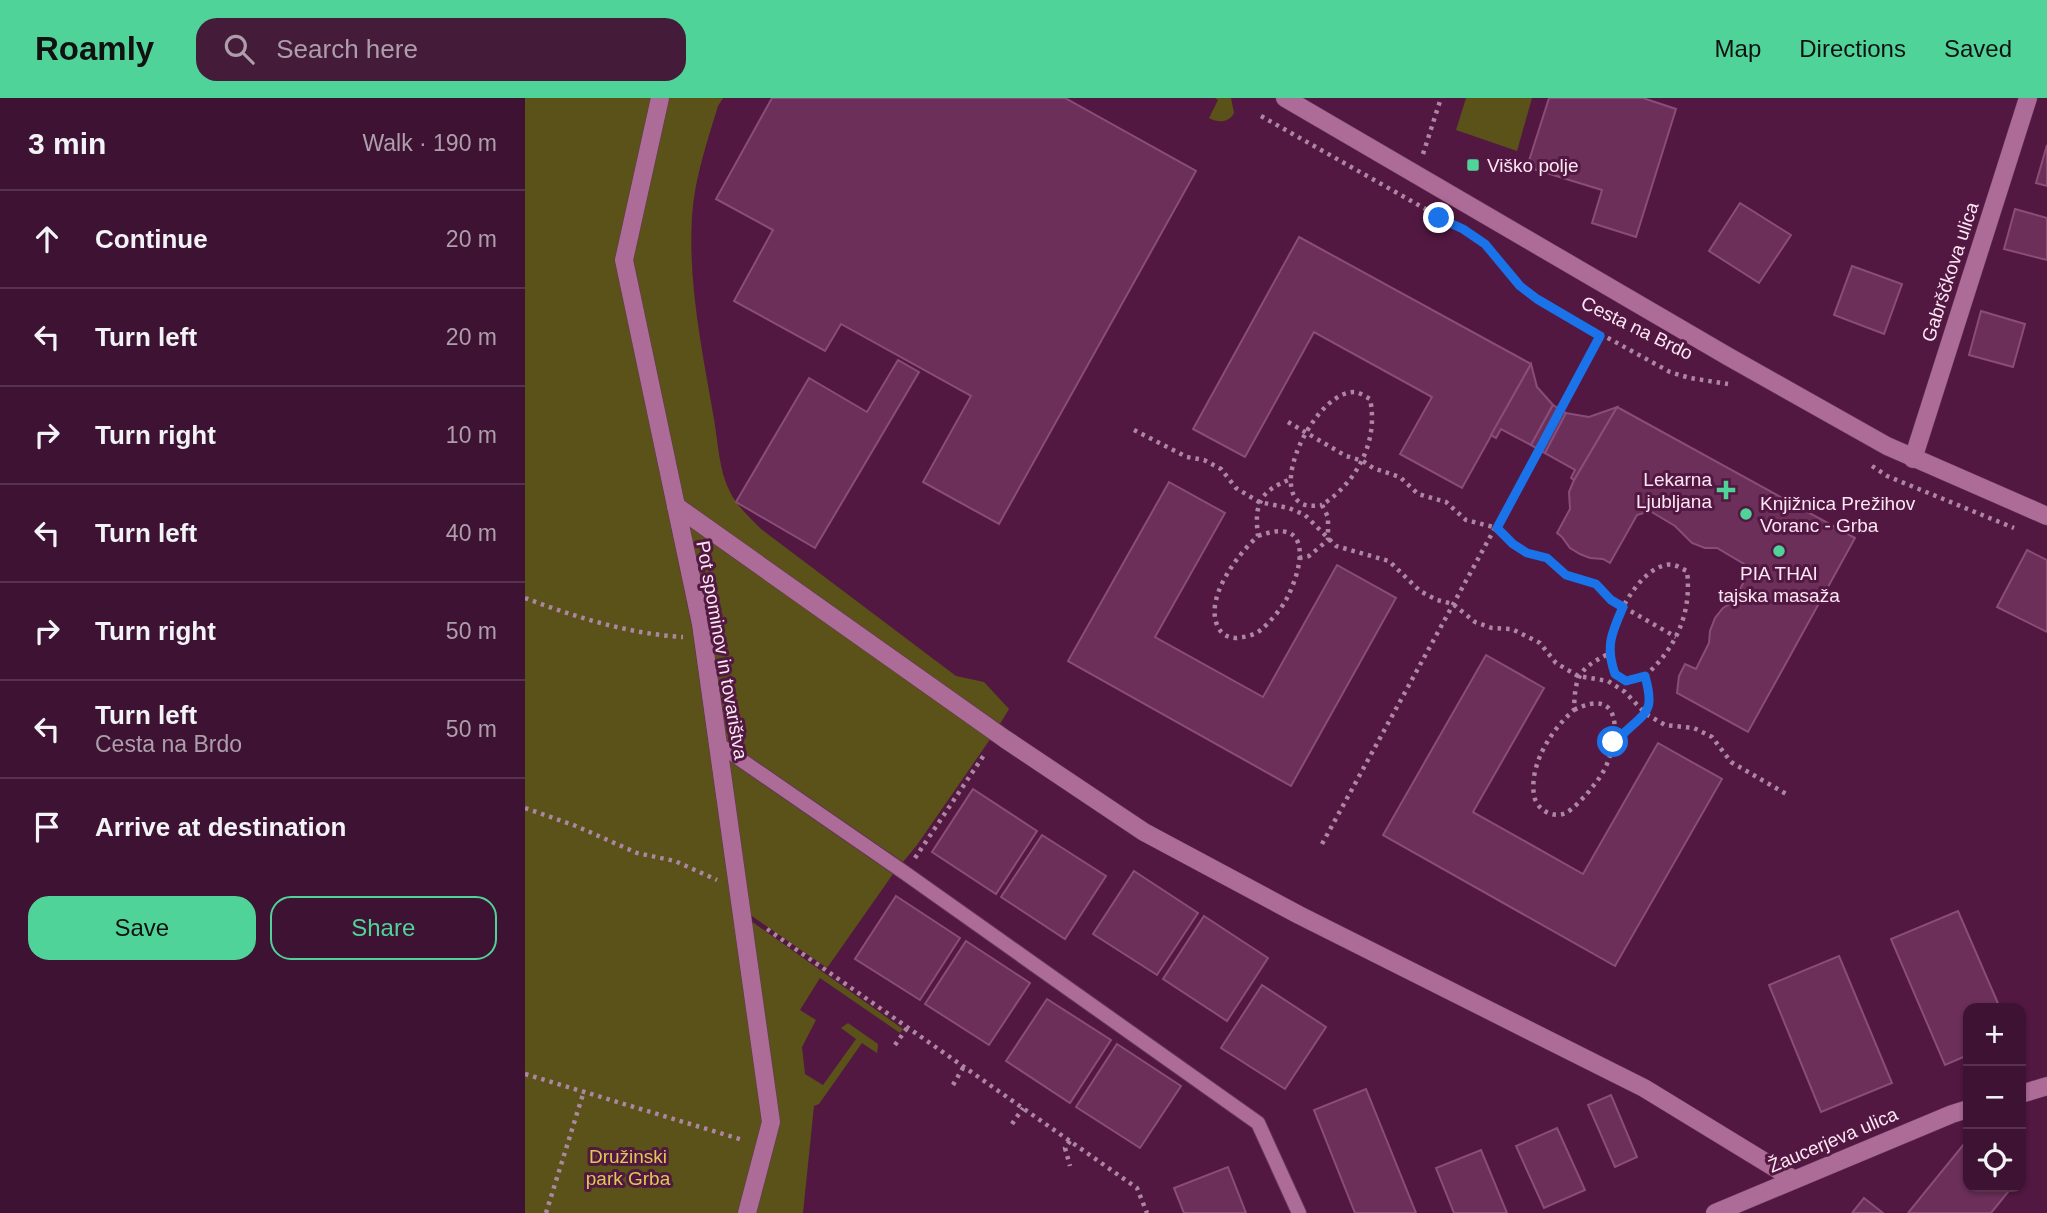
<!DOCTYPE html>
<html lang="en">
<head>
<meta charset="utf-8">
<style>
	:root { --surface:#3e1232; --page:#451b3a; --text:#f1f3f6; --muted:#ad9eac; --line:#57324d; --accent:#50d398 }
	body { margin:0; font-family:Helvetica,sans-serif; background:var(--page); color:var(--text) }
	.controls { position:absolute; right:21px; bottom:21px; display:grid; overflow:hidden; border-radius:14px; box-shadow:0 2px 5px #0004 }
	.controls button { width:63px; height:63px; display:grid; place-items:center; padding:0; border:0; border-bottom:2px solid var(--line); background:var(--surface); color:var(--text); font:35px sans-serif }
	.stop { position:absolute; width:21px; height:21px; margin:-16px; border:5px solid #1a73e8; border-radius:50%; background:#fff }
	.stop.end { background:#1a73e8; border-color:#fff; box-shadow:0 2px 7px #0008 }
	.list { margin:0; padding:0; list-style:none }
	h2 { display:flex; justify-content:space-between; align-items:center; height:91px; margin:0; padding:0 28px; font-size:30px }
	h2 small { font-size:23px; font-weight:400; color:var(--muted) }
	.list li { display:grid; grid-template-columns:46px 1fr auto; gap:21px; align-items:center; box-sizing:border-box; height:98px; padding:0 28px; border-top:2px solid var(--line) }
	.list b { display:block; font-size:26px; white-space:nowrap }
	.list p { margin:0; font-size:23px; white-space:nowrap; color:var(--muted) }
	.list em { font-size:23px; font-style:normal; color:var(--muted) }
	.actions { display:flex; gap:14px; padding:21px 28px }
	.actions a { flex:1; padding:16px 0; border:2px solid var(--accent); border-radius:21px; text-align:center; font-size:24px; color:var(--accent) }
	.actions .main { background:var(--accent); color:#111 }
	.icon { flex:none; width:38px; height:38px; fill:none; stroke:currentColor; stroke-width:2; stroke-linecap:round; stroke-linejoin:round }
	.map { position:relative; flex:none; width:1522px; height:1115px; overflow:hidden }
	header { display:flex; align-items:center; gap:42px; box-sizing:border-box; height:98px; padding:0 35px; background:var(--accent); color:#111 }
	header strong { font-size:33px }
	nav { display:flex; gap:38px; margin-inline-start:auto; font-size:24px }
	.search { width:490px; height:63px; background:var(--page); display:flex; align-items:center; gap:18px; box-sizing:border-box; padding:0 24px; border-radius:21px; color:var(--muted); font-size:26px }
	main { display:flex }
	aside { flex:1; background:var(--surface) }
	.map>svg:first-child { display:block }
	.green { fill:#5a5219 }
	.building { fill:#6b2f59; stroke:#8b4d77; stroke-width:2 }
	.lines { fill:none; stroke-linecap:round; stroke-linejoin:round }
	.lane-casing { stroke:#653759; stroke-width:16 }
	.street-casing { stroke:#653759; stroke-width:19 }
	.secondary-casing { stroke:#653759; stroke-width:19 }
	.path { stroke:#ad87a1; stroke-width:4.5; stroke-dasharray:3.5 5; stroke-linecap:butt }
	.lane { stroke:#ad6c97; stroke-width:14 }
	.street { stroke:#ad6c97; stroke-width:18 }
	.secondary { stroke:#ad6c97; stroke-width:18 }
	.route { stroke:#1a73e8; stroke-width:9 }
	.poi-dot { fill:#50d398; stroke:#521842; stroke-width:2.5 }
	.labels { text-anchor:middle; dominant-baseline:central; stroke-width:6; stroke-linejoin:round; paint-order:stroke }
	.poi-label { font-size:19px; fill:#fce6f3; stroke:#521842; text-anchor:start }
	.street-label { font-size:19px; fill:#fce6f3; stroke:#521842 }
	.park-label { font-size:19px; fill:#dcca53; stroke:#521842 }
</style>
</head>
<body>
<header>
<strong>Roamly</strong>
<div class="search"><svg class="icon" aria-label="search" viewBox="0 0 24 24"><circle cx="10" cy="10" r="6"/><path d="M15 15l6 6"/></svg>Search here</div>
<nav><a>Map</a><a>Directions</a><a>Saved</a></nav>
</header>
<main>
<aside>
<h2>3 min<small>Walk · 190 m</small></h2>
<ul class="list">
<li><svg class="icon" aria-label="ahead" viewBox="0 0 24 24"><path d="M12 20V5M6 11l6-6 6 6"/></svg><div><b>Continue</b></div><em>20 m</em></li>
<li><svg class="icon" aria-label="left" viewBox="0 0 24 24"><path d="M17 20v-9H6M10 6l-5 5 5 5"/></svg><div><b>Turn left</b></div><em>20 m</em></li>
<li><svg class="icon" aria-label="right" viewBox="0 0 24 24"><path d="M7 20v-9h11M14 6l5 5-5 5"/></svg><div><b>Turn right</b></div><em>10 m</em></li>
<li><svg class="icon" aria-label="left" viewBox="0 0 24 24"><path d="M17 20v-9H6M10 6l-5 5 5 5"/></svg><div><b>Turn left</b></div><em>40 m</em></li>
<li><svg class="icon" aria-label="right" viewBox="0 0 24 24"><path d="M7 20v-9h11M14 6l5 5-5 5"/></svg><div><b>Turn right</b></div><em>50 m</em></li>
<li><svg class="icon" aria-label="left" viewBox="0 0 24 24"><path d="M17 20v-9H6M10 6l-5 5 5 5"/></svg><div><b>Turn left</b><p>Cesta na Brdo</p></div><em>50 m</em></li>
<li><svg class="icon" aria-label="arrive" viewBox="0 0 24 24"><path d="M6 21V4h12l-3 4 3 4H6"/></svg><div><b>Arrive at destination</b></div></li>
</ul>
<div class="actions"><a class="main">Save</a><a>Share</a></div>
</aside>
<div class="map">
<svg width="1522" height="1115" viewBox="0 0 1522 1115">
	<rect width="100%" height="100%" fill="#521842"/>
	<g class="green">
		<path d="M0,0H126L90,161L167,529L237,1024L213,1115H0Z"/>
		<path d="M144,0H198L193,8C183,41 172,73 168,107C161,178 177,251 189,321C193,344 194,373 205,394C212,408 225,420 236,431L431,578L459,584L484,611L475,626L160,408L108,162Z"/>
		<path d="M690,0H706L709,15C704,25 693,25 684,20L693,2Z"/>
		<path d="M941,0H1007L992,53L931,32Z"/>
		<path d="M163,425L468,637L392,747L378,764L201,643Z"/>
		<path d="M204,662L368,776L302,870L224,816Z"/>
		<path d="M226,823L378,931L375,935L295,880L275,912L291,922L277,949L280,976L298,987L331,941L316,930L323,925L353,946L352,955L337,945L294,1006L289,1008L278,1115H231L255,1024Z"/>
	</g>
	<g class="building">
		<path d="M247,0H540L671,73L474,426L398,384L446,298L316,226L300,253L209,203L248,132L191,101Z"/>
		<path d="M1024,0H1118L1151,11L1111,139L1067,125L1077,92L1002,69Z"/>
		<path d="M1522,47V88L1511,85Z"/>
		<path d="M1215,105L1266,137L1234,185L1184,153Z"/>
		<path d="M1490,111L1522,120V162L1479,151Z"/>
		<path d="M774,139L1006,266L937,390L875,356L907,299L789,234L720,359L668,331Z"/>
		<path d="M1327,168L1377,186L1359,236L1309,217Z"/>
		<path d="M1456,213L1500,226L1488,269L1444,257Z"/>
		<path d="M373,262L394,274L290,450L211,404L284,280L342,314Z"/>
		<path d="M1006,266L1012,289L1028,307L1006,347L976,331L971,340L966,337Z"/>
		<path d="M1028,307L1041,315L1020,355L1006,347Z"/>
		<path d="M1092,309L1330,440L1223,634L1152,595L1154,578L1160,566L1171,571L1184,545L1185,533L1190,520L1198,510L1208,504L1222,478L1219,466L1192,450H1180L1167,445L1150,428L1125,413L1112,417L1085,465L1078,461L1065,460L1055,456L1045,450L1037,439L1032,435L1045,411L1044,394L1049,382Z"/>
		<path d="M1092,309L1049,382L1046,380L1050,372L1020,355L1041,315L1064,319Z"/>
		<path d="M644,384L700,415L630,539L738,599L812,467L871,500L766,688L543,563Z"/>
		<path d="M1502,452L1522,462V534L1472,509Z"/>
		<path d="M961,557L1019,590L948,714L1058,776L1133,645L1197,681L1090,868L858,737Z"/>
		<path d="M448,691L512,733L471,796L407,754Z"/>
		<path d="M517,737L581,778L540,841L476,799Z"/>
		<path d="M609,773L673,815L632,877L568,836Z"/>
		<path d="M371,798L435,840L395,902L330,861Z"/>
		<path d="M1433,813L1475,910H1443V957L1420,967L1366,841Z"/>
		<path d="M679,818L743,860L702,923L638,881Z"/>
		<path d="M441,843L505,885L464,947L400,906Z"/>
		<path d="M1314,858L1367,985L1296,1014L1244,887Z"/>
		<path d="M737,887L801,929L760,991L696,950Z"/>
		<path d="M522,901L586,942L545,1005L481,963Z"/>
		<path d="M592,946L656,988L615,1050L551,1009Z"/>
		<path d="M841,991L891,1115H830L789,1012Z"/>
		<path d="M1086,997L1112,1059L1090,1069L1063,1007Z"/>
		<path d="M1032,1030L1060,1092L1019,1110L991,1048Z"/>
		<path d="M1443,1041V1089H1487L1466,1115H1383Z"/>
		<path d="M956,1052L982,1115H929L911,1070Z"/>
		<path d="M703,1069L721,1115H659L649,1090Z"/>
		<path d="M1339,1100L1358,1115H1327Z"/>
	</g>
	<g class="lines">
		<g class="lane-casing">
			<path id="lane" d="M193,646L380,775L733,1025L774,1115"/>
		</g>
		<g class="street-casing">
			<g id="street">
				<path d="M135,0L99,162L176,526L246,1024L222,1115"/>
				<path d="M1388,361L1503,0"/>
				<path d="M151,408L480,641L619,734L774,817L1119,990L1268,1081"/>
				<path d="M1496,996L1522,988"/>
				<path d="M1190,1115L1427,1016L1443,1011"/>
			</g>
		</g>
		<g class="secondary-casing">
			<path id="secondary" d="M760,0L1204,259L1362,348L1522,418"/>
		</g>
		<g class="path">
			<path d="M736,18L927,126"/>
			<path d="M898,56L916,0"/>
			<path d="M956,143L995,188L1012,201L1145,274L1165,280L1203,286"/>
			<path d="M763,324L821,358L838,363L848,370L875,379L893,396L921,404L941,422L972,430L988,446L1002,455L1022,460L1041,477L1071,487L1086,502L1151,539"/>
			<path d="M609,332L662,359L679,362L696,371L711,390L734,404L764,410L780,417L811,448L864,463L895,493L912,502L928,506L950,524L967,530L987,531L1015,545L1031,565L1053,578L1083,583L1100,594L1121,616L1140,627L1169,630L1187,639L1206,664L1263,697"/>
			<path d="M1347,368L1362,378L1489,430"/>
			<path d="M733,438C789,417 778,470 761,502C756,511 745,524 737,531C730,537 721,539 712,540C704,540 698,537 694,531C677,502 713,456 733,438C729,405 735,393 766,381"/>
			<path d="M774,460L784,458L803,442V419L797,407C832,384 854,343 845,301C840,298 835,295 830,294C795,292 749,377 772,402C778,409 788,408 797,407"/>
			<path d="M0,500C50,519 104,536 158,539"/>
			<path d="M1049,612C1096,588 1095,634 1082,666C1077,678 1069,687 1061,697C1056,702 1048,711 1041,715C1027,721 1011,711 1009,697C1004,666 1027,631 1049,612C1050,579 1053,571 1083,556"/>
			<path d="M1090,635L1098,636C1122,613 1130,614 1120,578C1151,550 1167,515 1162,473C1155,470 1149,465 1141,467C1112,472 1084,528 1083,555C1083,561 1087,569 1090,576L1101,583L1120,578"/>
			<path d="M0,710L51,728L112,755L150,763L192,782"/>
			<path d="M797,746L1075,238"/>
			<path d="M390,760L461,654"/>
			<path d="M242,831L612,1090L622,1115"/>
			<path d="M370,947L382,930"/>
			<path d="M0,976L218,1042"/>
			<path d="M428,987L439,968"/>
			<path d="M487,1026L498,1010"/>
			<path d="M545,1043L540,1050L545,1068"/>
			<path d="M21,1115L59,993"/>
		</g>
		<use href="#lane" class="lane"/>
		<use href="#street" class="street"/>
		<use href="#secondary" class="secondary"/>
	</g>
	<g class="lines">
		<path class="route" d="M914,120L938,131L960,146L995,188L1012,201L1075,238L972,430L988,446L1002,455L1022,460L1041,477L1071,486L1086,502L1098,509C1087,534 1080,548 1090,576L1101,583L1120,578C1130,614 1122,613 1098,636L1090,635L1088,644"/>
	</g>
	<g class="poi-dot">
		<rect x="941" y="60" width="14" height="14" rx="3.5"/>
		<path d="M1197.5 381.5h7v7h7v7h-7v7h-7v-7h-7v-7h7z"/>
		<circle cx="1221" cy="416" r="7"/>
		<circle cx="1254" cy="453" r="7"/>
	</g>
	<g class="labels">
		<g class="poi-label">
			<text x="962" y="67">Viško polje</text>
			<text x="1187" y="381" text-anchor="end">Lekarna<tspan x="1187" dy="22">Ljubljana</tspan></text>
			<text x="1235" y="405">Knjižnica Prežihov<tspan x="1235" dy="22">Voranc - Grba</tspan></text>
			<text x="1254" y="475" text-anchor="middle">PIA THAI<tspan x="1254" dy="22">tajska masaža</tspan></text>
		</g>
		<g class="street-label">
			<text transform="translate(1425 174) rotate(-72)">Gabrščkova ulica</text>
			<text transform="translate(1112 230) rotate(26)">Cesta na Brdo</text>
			<text transform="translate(197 552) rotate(80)">Pot spominov in tovarištva</text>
			<text transform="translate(1308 1042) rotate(-23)">Žaucerjeva ulica</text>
		</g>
		<g class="park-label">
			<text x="103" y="1058">Družinski<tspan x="103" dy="22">park Grba</tspan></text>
		</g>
	</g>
</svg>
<div class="controls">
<button>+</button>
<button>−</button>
<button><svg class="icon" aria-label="locate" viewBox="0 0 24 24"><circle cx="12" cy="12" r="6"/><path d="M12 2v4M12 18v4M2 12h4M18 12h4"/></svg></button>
</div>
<div class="stop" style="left:1088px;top:644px"></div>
<div class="stop end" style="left:914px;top:120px"></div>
</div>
</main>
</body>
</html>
